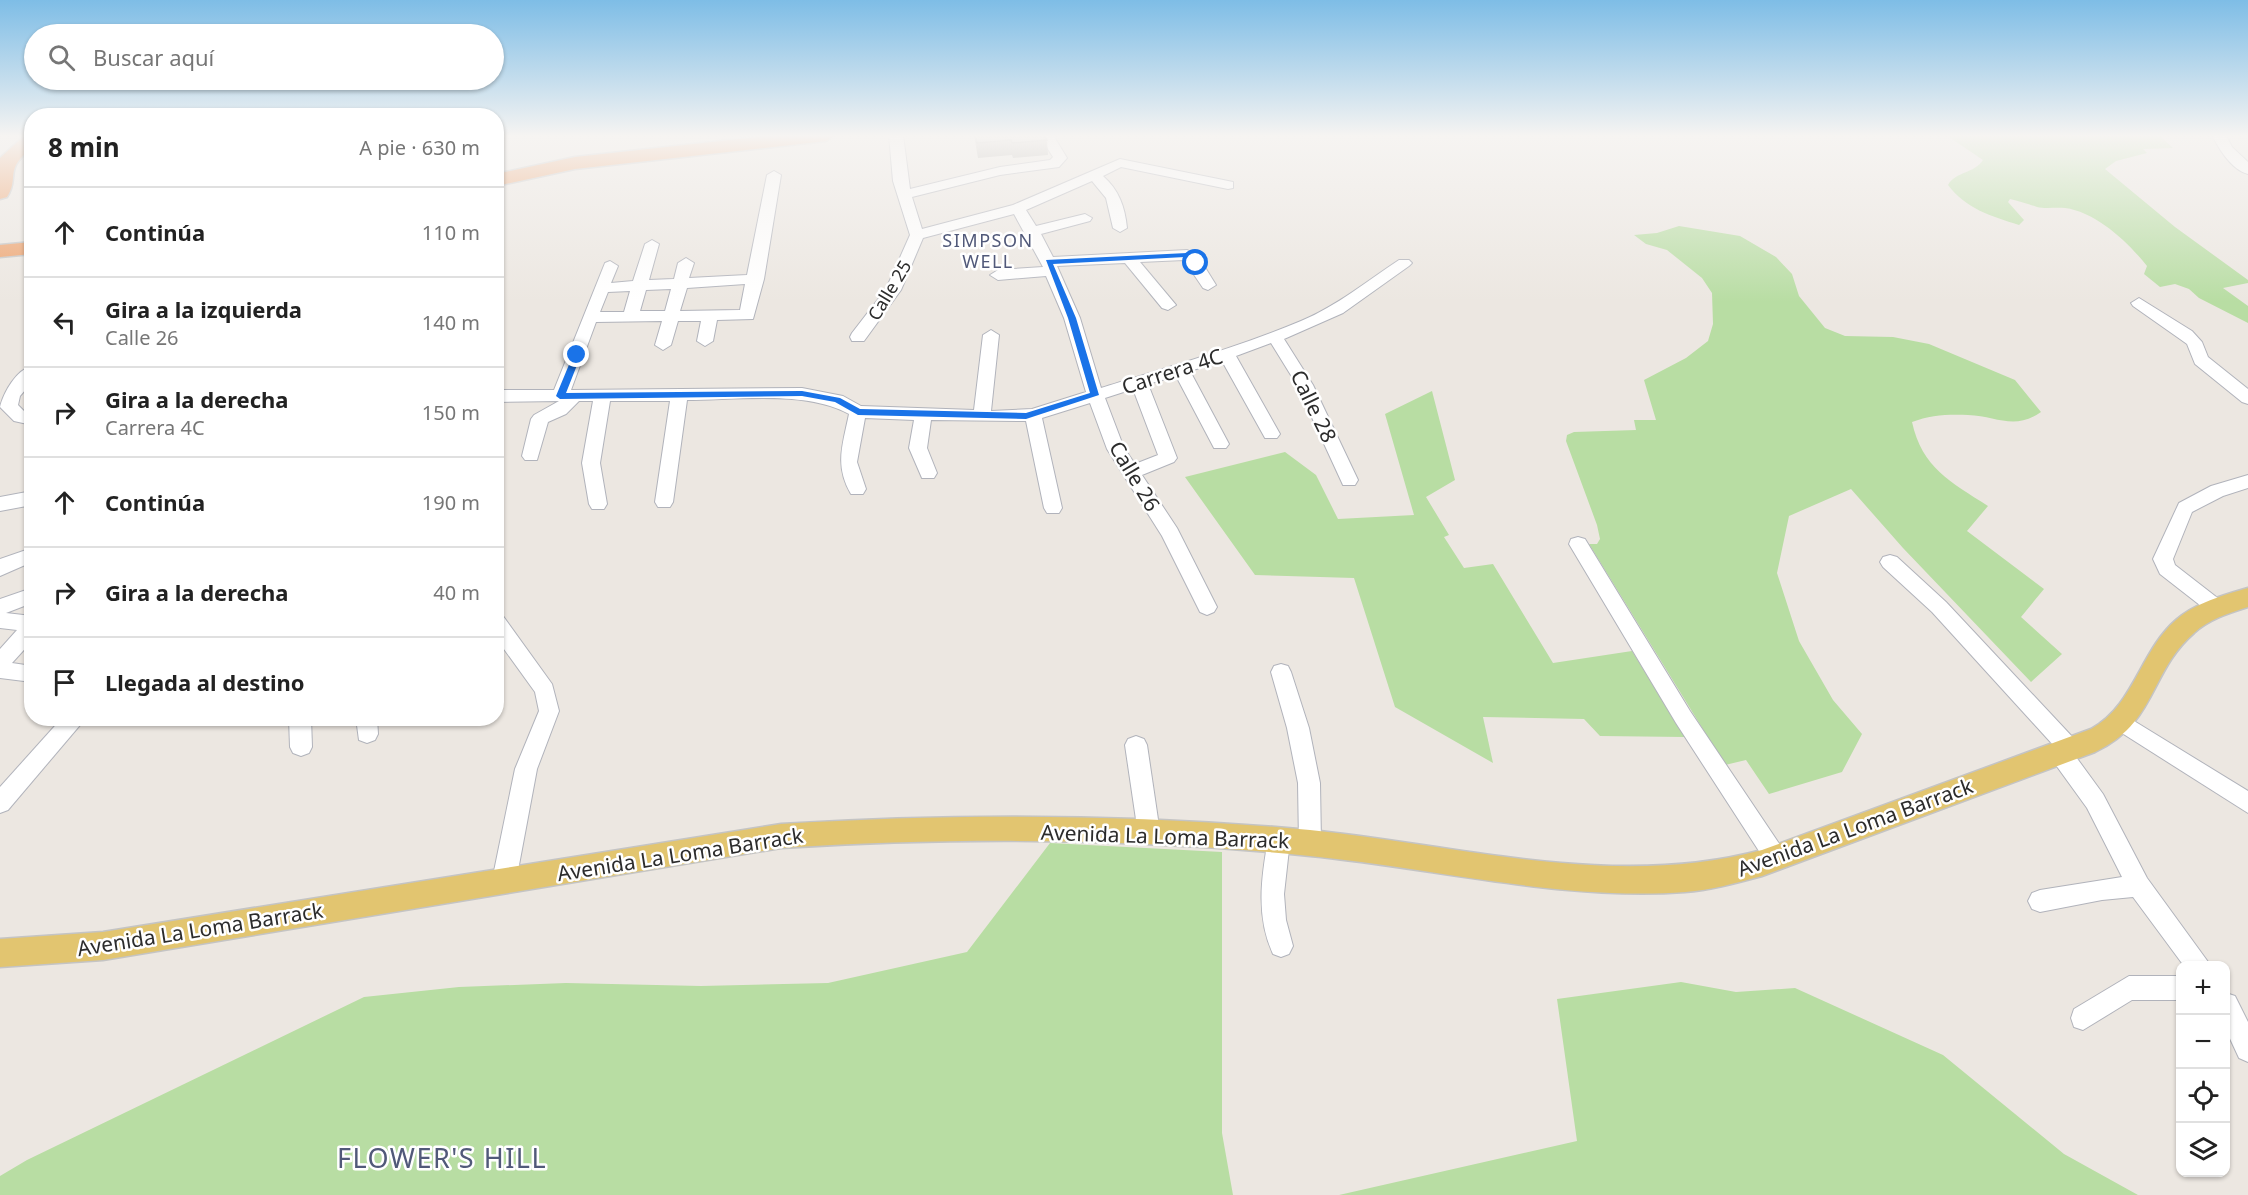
<!DOCTYPE html>
<html lang="es">
<head>
<meta charset="utf-8">
<style>
	:root { --surface:#fff; --page:#f2f2f2; --text:#222; --muted:#767676; --line:#e0e0e0 }
	body { margin:0; font-family:"Noto Sans",sans-serif; background:var(--page); color:var(--text) }
	.controls { position:absolute; right:18px; bottom:18px; display:grid; overflow:hidden; border-radius:12px; box-shadow:0 2px 4px #0004 }
	.controls button { width:54px; height:54px; display:grid; place-items:center; padding:0; border:0; border-bottom:2px solid var(--line); background:var(--surface); color:var(--text); font:30px sans-serif }
	.stop { position:absolute; width:18px; height:18px; margin:-14px; border:4px solid #1a73e8; border-radius:50%; background:#fff }
	.stop.end { background:#1a73e8; border-color:#fff; box-shadow:0 2px 6px #0008 }
	.list { margin:0; padding:0; list-style:none }
	h2 { display:flex; justify-content:space-between; align-items:center; height:78px; margin:0; padding:0 24px; font-size:26px }
	h2 small { font-size:20px; font-weight:400; color:var(--muted) }
	.list li { display:grid; grid-template-columns:39px 1fr auto; gap:18px; align-items:center; box-sizing:border-box; height:90px; padding:0 24px; border-top:2px solid var(--line) }
	.list b { display:block; font-size:22px; white-space:nowrap }
	.list p { margin:0; font-size:20px; white-space:nowrap; color:var(--muted) }
	.list em { font-size:20px; font-style:normal; color:var(--muted) }
	.icon { flex:none; width:33px; height:33px; fill:none; stroke:currentColor; stroke-width:2; stroke-linecap:round; stroke-linejoin:round }
	.map { position:relative; flex:none; width:2248px; height:1195px; overflow:hidden }
	.search { position:absolute; background:var(--surface); box-shadow:0 2px 4px #0004; left:24px; top:24px; width:480px; height:66px; display:flex; align-items:center; gap:15px; box-sizing:border-box; padding:0 21px; border-radius:33px; color:var(--muted); font-size:22px }
	.panel { position:absolute; background:var(--surface); box-shadow:0 2px 4px #0004; left:24px; top:108px; width:480px; height:618px; border-radius:24px }
	.map>svg:first-child { display:block }
	.green { fill:#b8dda3 }
	.lines { fill:none; stroke-linecap:round; stroke-linejoin:round }
	.minor-casing { stroke:#b1b3bb; stroke-width:2 }
	.major-casing { stroke:#c4c4c4; stroke-width:3 }
	.highway-casing { stroke:#c4c4c4; stroke-width:3 }
	.minor { fill:#fff; fill-rule:evenodd }
	.major { fill:#e2c570; fill-rule:evenodd }
	.highway { fill:#eda16b; fill-rule:evenodd }
	.wall { fill:#a9a6a2 }
	.building { fill:#c5c1bc; stroke:#8a8784; stroke-width:1.5 }
	.route { fill:#1a73e8 }
	.labels { text-anchor:middle; dominant-baseline:central; stroke-width:5; stroke-linejoin:round; paint-order:stroke }
	.far-neighbourhood-label { font-size:18px; letter-spacing:1.5px; fill:#515979; stroke:#fff }
	.far-street-label { font-size:18px; fill:#2c2c2c; stroke:#fff }
	.street-label { font-size:21px; fill:#2c2c2c; stroke:#fff }
	.near-neighbourhood-label { font-size:27px; letter-spacing:1.5px; fill:#515979; stroke:#fff }
</style>
</head>
<body>
<div class="map">
<svg width="2248" height="1195" viewBox="0 0 2248 1195">
	<rect width="100%" height="100%" fill="#ece7e1"/>
	<g class="green">
		<path d="M1946,135H2159L2173,148L2143,149L2147,153L2116,161L2105,169L2175,227L2248,280V283L2223,288L2248,306V323L2199,298L2189,289L2175,284L2160,287L2144,274L2147,266C2128,242 2096,212 2065,208C2056,207 2046,209 2037,207C2028,204 2019,201 2010,199L2008,202L2024,220L2019,225C1991,216 1966,209 1948,185C1956,171 1974,174 1983,160Z"/>
		<path d="M1679,226L1740,236L1776,257L1792,274L1799,296L1825,328L1845,336L1893,337L1929,344L2015,380L2041,412C2014,431 1997,416 1968,415C1949,414 1930,415 1912,422C1922,468 1951,482 1988,506L1967,531L2044,589L2021,617L2062,654L2031,682L1903,548L1851,489L1789,516L1777,573L1799,641L1833,700L1862,734L1842,772L1769,794L1746,760L1725,765L1589,544H1597L1600,539L1597,525L1566,441L1567,435L1574,432L1636,430L1634,420H1656L1644,380L1686,358L1708,341L1713,324L1712,293L1702,278L1667,250L1646,244L1634,235L1657,233Z"/>
		<path d="M1432,391L1455,480L1426,497L1449,535L1444,537L1464,568L1493,564L1553,663L1632,651L1685,737L1600,736L1584,719L1483,717L1493,763L1395,707L1354,578L1255,575L1185,477L1285,452L1316,475L1338,519L1414,515L1385,414Z"/>
		<path d="M1050,843L1222,852V1133L1233,1195H0V1176L27,1160L364,997L459,987L566,983L701,986L828,983L967,952Z"/>
		<path d="M1681,982L1736,992L1795,988L1943,1055L2064,1154L2138,1195H1339L1577,1141L1557,999Z"/>
	</g>
	<g class="lines">
		<g class="minor-casing">
			<g id="minor">
				<path d="M889,135H903L910,189L1000,167L1050,160L1053,157L1039,135H1053L1067,158L1059,167L1000,175L912,197L922,229L1013,205L1120,159L1233,182V188L1228,189L1121,167L1103,176C1119,190 1125,207 1127,228L1120,232L1113,228L1106,198L1092,181L1026,210L1036,226L1085,214L1092,218L1090,221L1041,234L1053,257L1187,250L1198,256L1216,285L1208,290L1203,288L1184,260L1140,262L1176,305L1168,310L1162,308L1125,263L1057,266L1080,318L1101,388C1168,367 1237,348 1301,321C1337,306 1367,281 1399,260H1409L1412,263L1409,266L1343,313L1284,339L1313,385L1358,480L1355,485H1343L1297,385L1271,343L1236,356L1280,434L1277,438H1265L1222,361L1190,371L1229,444L1226,448H1214L1176,376L1148,384L1177,458L1174,462L1142,475L1177,528L1217,607L1214,612L1207,615L1200,612L1162,536L1107,449L1090,403L1042,418L1062,508L1059,513H1047L1044,508L1026,421L931,420L927,448L937,473L934,478H922L909,448L914,420L865,418L857,462L866,489L863,494H851C834,465 843,444 849,414C806,390 736,400 687,400L673,502L670,507H658L655,502L670,401H610L600,463L607,504L604,509H592L589,504L582,463L593,401H579L566,414L548,422L537,460H525L522,456L531,419L534,415L559,401L496,402V390H554L605,263L610,261L618,266L611,283L633,281L645,244L652,240L659,244L649,280L674,279L678,263L686,258L694,263L689,278L747,275L767,175L774,171L781,175L764,279L753,319L717,320L713,341L705,346L697,341L701,321H678L671,345L663,350L655,345L662,321L596,322L571,390L802,388L843,396L861,406L974,410L983,335L991,330L999,335L991,411L1032,409L1086,392L1064,318L1046,276L998,280L990,275L998,270L1043,267L1014,214L923,238L901,290L864,341H852L850,337L852,333L886,289L910,235L893,181ZM745,284L740,310L680,311L687,288ZM671,289L665,311H640L646,290ZM630,291L624,312H600L608,292ZM1133,389L1158,455L1135,464L1124,448L1105,398Z"/>
				<path d="M2212,135H2226L2232,147L2248,162V174C2232,170 2219,149 2212,135Z"/>
				<path d="M2139,298L2192,331L2202,342L2208,357L2248,389V404L2242,402L2195,364L2187,344L2180,339L2133,306L2131,303Z"/>
				<path d="M32,366V382L20,396L18,405L25,412L32,413V425L14,421L0,407C4,392 16,370 32,366Z"/>
				<path d="M2248,475V488L2223,496L2192,512L2173,559L2175,565L2224,603L2227,608L2224,613L2217,616L2210,613L2160,574L2153,559L2179,503L2211,486Z"/>
				<path d="M32,491V505L0,511V497Z"/>
				<path d="M1578,537L1585,539L1690,711L1784,851L1787,858L1784,865L1776,868L1768,865L1676,723L1569,544L1571,539Z"/>
				<path d="M32,548V562L0,576V559Z"/>
				<path d="M1890,555L1897,557L1946,602L2079,744L2082,750L2076,757L2103,794L2147,878L2211,966H2184L2133,897L2102,900L2040,912L2032,909L2028,901L2032,893L2040,890L2122,877L2087,808L2053,761L2050,754L2055,747L1932,612L1883,567L1880,562L1883,557Z"/>
				<path d="M32,588V603L6,613L32,616V641L12,663L32,666V682L0,678V649L17,630L0,628V599Z"/>
				<path d="M496,614L503,616L552,684L559,711L537,769L516,881L512,889L504,892L496,889L492,881L515,769L539,711L535,692L496,638Z"/>
				<path d="M1281,664L1288,666L1291,672L1309,728L1320,783L1321,843L1318,850L1310,853L1302,850L1299,843L1298,783L1287,728L1271,672L1274,666Z"/>
				<path d="M2121,713L2248,791V813L2114,728L2110,722L2114,716Z"/>
				<path d="M62,718H86L8,810L0,813V787Z"/>
				<path d="M289,718H311L312,747L309,753L301,756L293,753L290,747Z"/>
				<path d="M356,718H377L378,734L375,740L367,743L359,740Z"/>
				<path d="M1136,736L1144,739L1147,745L1160,833L1157,840L1149,843L1141,840L1138,833L1125,745L1128,739Z"/>
				<path d="M1279,830L1287,833L1290,840L1284,894L1286,920L1293,946L1289,954L1281,957L1273,954C1256,917 1261,879 1268,840L1271,833Z"/>
				<path d="M2129,976H2180V1000H2132L2083,1030L2074,1027L2071,1018L2074,1009Z"/>
				<path d="M2226,993L2235,996L2248,1022V1062L2239,1058L2226,1030Z"/>
			</g>
		</g>
		<g class="major-casing">
			<path id="major" d="M2248,588V607C2229,613 2209,619 2194,633C2149,672 2157,723 2095,752L1762,876C1736,883 1711,890 1685,892C1561,901 1433,868 1310,856C1136,838 956,837 781,848L103,960L0,967V939L103,932L781,824C956,813 1135,814 1310,830C1459,845 1614,890 1762,850L2091,729C2134,706 2140,651 2176,620C2195,603 2224,595 2248,588Z"/>
		</g>
		<g class="highway-casing">
			<g id="highway">
				<path d="M25,135H32V148C3,170 20,177 7,197L0,199V158Z"/>
				<path d="M775,135H835L826,141L575,169L496,186V174L575,157Z"/>
				<path d="M32,242V254L0,257V245Z"/>
			</g>
		</g>
		<use href="#minor" class="minor"/>
		<use href="#major" class="major"/>
		<use href="#highway" class="highway"/>
	</g>
	<path class="wall" d="M974,135H1044L1047,140L1048,155L1013,158L1012,155L978,158Z"/>
	<path class="building" d="M975,135H1044L1047,140L1012,143L1011,140L977,143Z"/>
	<linearGradient id="sky" x2="0" y2="1"><stop stop-color="#7ebde6"/><stop offset="0.45" stop-color="#f6f4f2"/><stop offset="1" stop-color="#f6f4f2" stop-opacity="0"/></linearGradient>
	<rect width="2248" height="302" fill="url(#sky)"/>
	<path class="route" d="M1187,253L1199,261V264H1193L1185,257L1053,264L1076,318L1099,395L1026,419L858,415L835,402L802,396L560,399L556,396L573,355L577,353L581,355L566,393L802,391L840,398L860,409L1026,413L1090,393L1068,318L1046,260Z"/>
	<g class="labels">
		<g class="far-neighbourhood-label">
			<text x="988" y="240">SIMPSON<tspan x="988" dy="21">WELL</tspan></text>
		</g>
		<g class="far-street-label">
			<text transform="translate(889 290) rotate(-59)">Calle 25</text>
		</g>
		<g class="street-label">
			<text transform="translate(1172 371) rotate(-18)">Carrera 4C</text>
			<text transform="translate(1314 406) rotate(64)">Calle 28</text>
			<text transform="translate(1135 476) rotate(59)">Calle 26</text>
			<text transform="translate(1855 827) rotate(-20)">Avenida La Loma Barrack</text>
			<text transform="translate(1165 836) rotate(2)">Avenida La Loma Barrack</text>
			<text transform="translate(680 854) rotate(-9)">Avenida La Loma Barrack</text>
			<text transform="translate(200 929) rotate(-9)">Avenida La Loma Barrack</text>
		</g>
		<g class="near-neighbourhood-label">
			<text x="442" y="1157">FLOWER'S HILL</text>
		</g>
	</g>
</svg>
<div class="controls">
<button>+</button>
<button>−</button>
<button><svg class="icon" aria-label="locate" viewBox="0 0 24 24"><circle cx="12" cy="12" r="6"/><path d="M12 2v4M12 18v4M2 12h4M18 12h4"/></svg></button>
<button><svg class="icon" aria-label="layers" viewBox="0 0 24 24"><path d="M12 4l9 5-9 5-9-5zM3 14l9 5 9-5"/></svg></button>
</div>
<div class="stop" style="left:1196px;top:263px"></div>
<div class="stop end" style="left:577px;top:355px"></div>
<div class="search"><svg class="icon" aria-label="search" viewBox="0 0 24 24"><circle cx="10" cy="10" r="6"/><path d="M15 15l6 6"/></svg>Buscar aquí</div>
<section class="panel">
<h2>8 min<small>A pie · 630 m</small></h2>
<ul class="list">
<li><svg class="icon" aria-label="ahead" viewBox="0 0 24 24"><path d="M12 20V5M6 11l6-6 6 6"/></svg><div><b>Continúa</b></div><em>110 m</em></li>
<li><svg class="icon" aria-label="left" viewBox="0 0 24 24"><path d="M17 20v-9H6M10 6l-5 5 5 5"/></svg><div><b>Gira a la izquierda</b><p>Calle 26</p></div><em>140 m</em></li>
<li><svg class="icon" aria-label="right" viewBox="0 0 24 24"><path d="M7 20v-9h11M14 6l5 5-5 5"/></svg><div><b>Gira a la derecha</b><p>Carrera 4C</p></div><em>150 m</em></li>
<li><svg class="icon" aria-label="ahead" viewBox="0 0 24 24"><path d="M12 20V5M6 11l6-6 6 6"/></svg><div><b>Continúa</b></div><em>190 m</em></li>
<li><svg class="icon" aria-label="right" viewBox="0 0 24 24"><path d="M7 20v-9h11M14 6l5 5-5 5"/></svg><div><b>Gira a la derecha</b></div><em>40 m</em></li>
<li><svg class="icon" aria-label="arrive" viewBox="0 0 24 24"><path d="M6 21V4h12l-3 4 3 4H6"/></svg><div><b>Llegada al destino</b></div></li>
</ul>
</section>
</div>
</body>
</html>
